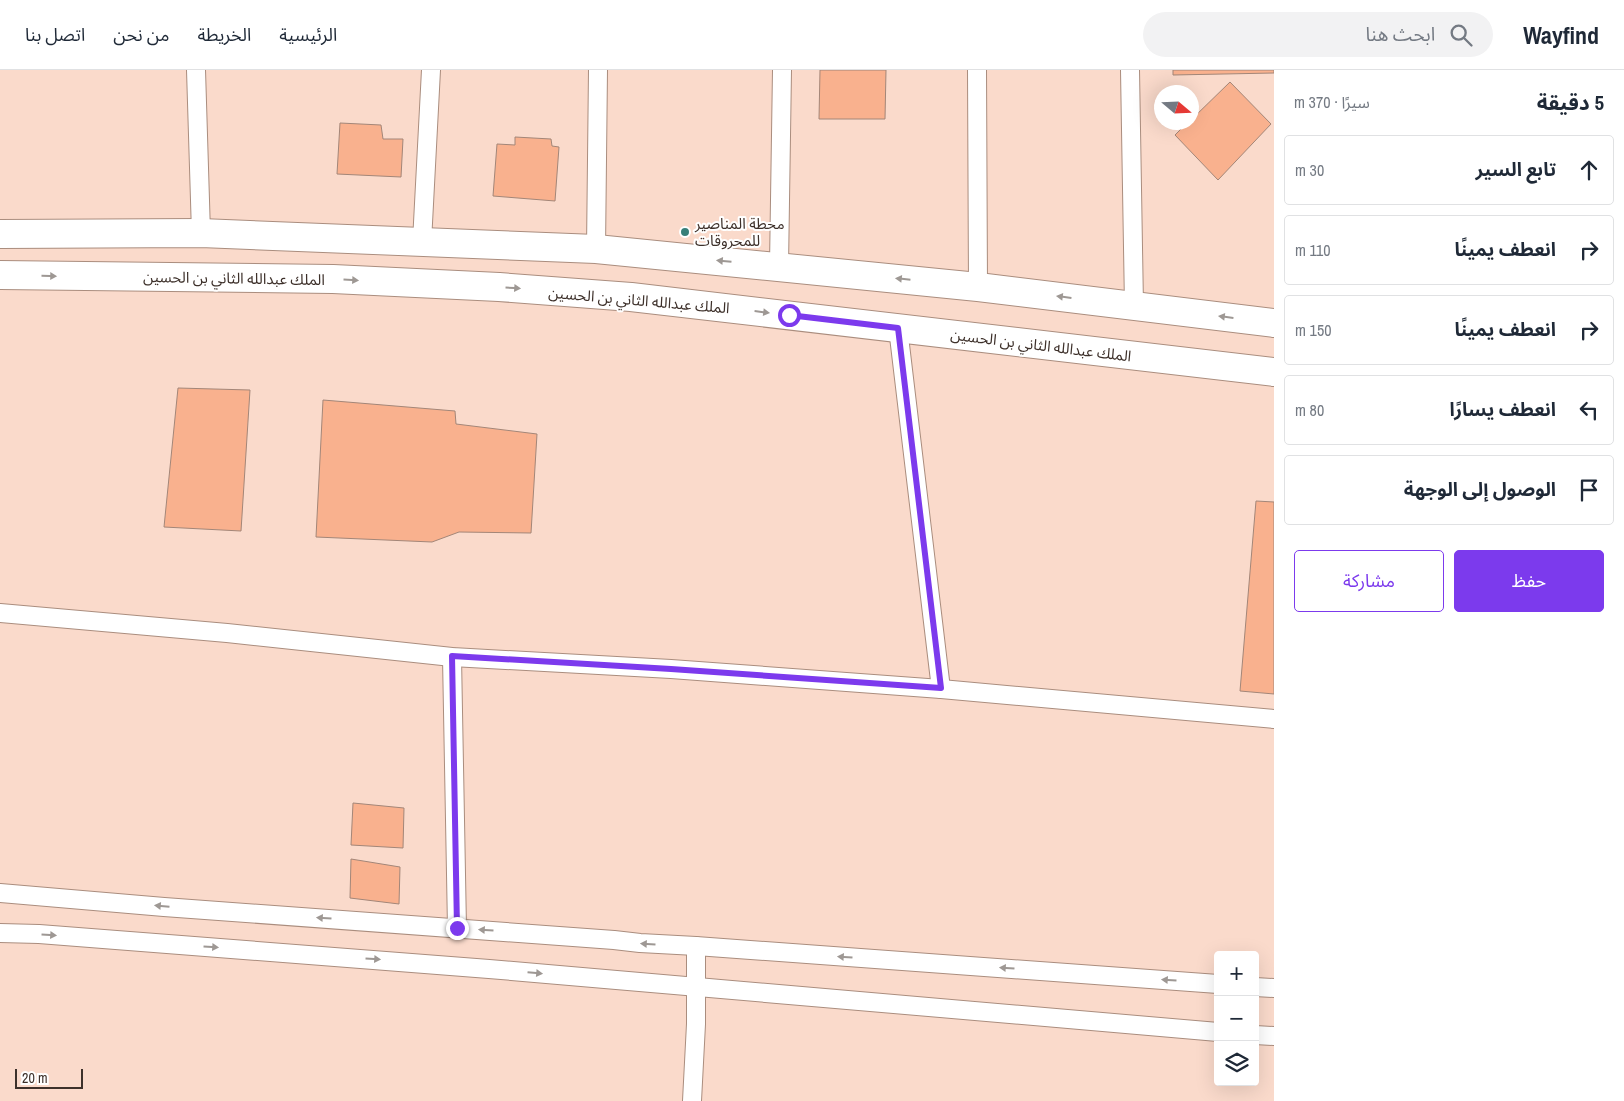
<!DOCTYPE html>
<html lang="ar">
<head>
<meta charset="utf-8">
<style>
	:root { --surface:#fff; --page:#f2f2f3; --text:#1f2937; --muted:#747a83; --line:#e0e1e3; --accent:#7c3aed }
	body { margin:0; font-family:"Archivo Narrow","Noto Sans Arabic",sans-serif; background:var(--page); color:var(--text); direction:rtl }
	.controls { position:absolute; right:15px; bottom:15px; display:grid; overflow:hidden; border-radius:5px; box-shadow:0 5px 20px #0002 }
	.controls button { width:45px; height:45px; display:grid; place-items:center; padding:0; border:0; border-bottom:1px solid var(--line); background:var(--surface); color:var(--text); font:25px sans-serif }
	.compass { position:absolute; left:1154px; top:15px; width:45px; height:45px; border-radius:50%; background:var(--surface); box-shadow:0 5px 20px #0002; rotate:109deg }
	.scale { position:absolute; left:15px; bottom:12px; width:68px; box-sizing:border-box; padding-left:5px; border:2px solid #3d302a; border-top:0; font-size:14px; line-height:18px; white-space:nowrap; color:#3d302a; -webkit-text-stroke:4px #fff; paint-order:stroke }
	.stop { position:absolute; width:15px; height:15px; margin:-11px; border:4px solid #7c3aed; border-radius:50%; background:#fff }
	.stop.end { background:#7c3aed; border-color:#fff; box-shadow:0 1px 5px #0008 }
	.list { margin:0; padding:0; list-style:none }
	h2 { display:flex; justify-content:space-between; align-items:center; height:65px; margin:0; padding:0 20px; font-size:21px }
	h2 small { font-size:16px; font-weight:400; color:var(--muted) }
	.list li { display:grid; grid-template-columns:32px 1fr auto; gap:15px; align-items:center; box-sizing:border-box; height:70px; margin:0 10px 10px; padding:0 10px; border:1px solid var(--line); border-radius:5px }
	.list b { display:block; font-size:19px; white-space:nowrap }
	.list em { font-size:16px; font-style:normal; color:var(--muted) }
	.actions { display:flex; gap:10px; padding:15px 20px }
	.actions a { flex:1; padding:11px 0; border:1px solid var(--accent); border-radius:5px; text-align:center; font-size:18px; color:var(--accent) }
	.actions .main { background:var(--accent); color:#fff }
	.icon { flex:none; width:28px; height:28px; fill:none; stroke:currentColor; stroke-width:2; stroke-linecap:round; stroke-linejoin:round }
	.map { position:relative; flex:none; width:1274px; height:1031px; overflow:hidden; direction:ltr }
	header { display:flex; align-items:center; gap:30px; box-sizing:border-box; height:70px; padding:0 25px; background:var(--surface); border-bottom:1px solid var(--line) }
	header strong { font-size:24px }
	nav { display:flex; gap:28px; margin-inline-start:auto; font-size:18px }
	.search { width:350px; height:45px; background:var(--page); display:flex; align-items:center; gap:12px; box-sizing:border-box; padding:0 18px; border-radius:28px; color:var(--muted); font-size:19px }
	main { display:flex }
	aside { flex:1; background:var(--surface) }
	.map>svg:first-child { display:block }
	.building { fill:#f9b18e; stroke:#a38678 }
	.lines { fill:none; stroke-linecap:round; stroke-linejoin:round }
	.street-casing { stroke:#aa8d7e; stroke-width:20 }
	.primary-casing { stroke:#aa8d7e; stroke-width:30 }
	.street { stroke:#fff; stroke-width:18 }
	.primary { stroke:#fff; stroke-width:28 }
	.oneway { fill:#9e9894 }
	.route { stroke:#7c3aed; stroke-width:6 }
	.poi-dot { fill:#377f79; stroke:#fff; stroke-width:2 }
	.labels { text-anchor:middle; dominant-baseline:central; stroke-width:4; stroke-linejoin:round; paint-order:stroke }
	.poi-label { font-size:15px; fill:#3d302a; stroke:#fff; text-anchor:start }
	.street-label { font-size:15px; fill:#3d302a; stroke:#fff }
</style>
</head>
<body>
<header>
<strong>Wayfind</strong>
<div class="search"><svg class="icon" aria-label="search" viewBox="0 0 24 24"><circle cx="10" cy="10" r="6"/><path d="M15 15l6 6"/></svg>ابحث هنا</div>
<nav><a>الرئيسية</a><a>الخريطة</a><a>من نحن</a><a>اتصل بنا</a></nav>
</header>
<main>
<aside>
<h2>5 دقيقة<small>سيرًا · 370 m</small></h2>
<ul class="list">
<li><svg class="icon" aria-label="ahead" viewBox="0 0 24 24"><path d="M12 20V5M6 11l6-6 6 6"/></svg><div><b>تابع السير</b></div><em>30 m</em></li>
<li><svg class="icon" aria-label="right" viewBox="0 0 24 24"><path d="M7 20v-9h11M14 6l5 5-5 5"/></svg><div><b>انعطف يمينًا</b></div><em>110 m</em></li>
<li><svg class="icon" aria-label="right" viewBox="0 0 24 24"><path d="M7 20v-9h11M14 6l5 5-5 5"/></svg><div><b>انعطف يمينًا</b></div><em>150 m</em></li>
<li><svg class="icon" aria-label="left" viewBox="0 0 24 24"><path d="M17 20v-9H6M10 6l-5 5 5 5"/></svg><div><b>انعطف يسارًا</b></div><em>80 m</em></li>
<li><svg class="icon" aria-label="arrive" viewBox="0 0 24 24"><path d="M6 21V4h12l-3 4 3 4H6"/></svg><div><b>الوصول إلى الوجهة</b></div></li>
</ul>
<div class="actions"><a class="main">حفظ</a><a>مشاركة</a></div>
</aside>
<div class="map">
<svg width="1274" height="1031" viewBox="0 0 1274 1031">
	<rect width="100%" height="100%" fill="#fadacb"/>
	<g class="building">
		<path d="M820,0H886L885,49H819Z"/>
		<path d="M1173,0H1274V3L1173,5Z"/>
		<path d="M1230,12L1271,54L1218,110L1175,65L1188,52H1192V49Z"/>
		<path d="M340,53L381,55L383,69H403L401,107L337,104Z"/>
		<path d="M515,67L551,69L552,76L559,77L555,131L493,126L497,74L515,75Z"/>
		<path d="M178,318L250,320L241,461L164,457Z"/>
		<path d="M323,330L455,341L456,354L537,364L531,463L459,462L432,472L316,467Z"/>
		<path d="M1256,431L1274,432V624L1240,621Z"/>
		<path d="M353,733L404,738L403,778L351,775Z"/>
		<path d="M351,789L400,797L399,834L350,828Z"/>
	</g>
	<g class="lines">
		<g class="street-casing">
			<g id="street">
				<path d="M196,0L201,163"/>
				<path d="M977,0L978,217"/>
				<path d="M1130,0L1134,236"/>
				<path d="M422,172L431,0"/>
				<path d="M596,179L598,0"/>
				<path d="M779,196L782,0"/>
				<path d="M898,258L941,619"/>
				<path d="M0,543L227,563L452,587L671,599L941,619L1274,649"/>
				<path d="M452,587L457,858"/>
				<path d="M0,823L164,837L614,870L640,873L696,876L1218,914"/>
				<path d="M0,863L39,864L489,899L1218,962"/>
				<path d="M1255,917L1274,918"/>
				<path d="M1255,965L1274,966"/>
				<path d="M692,1031L696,954V876"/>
			</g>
		</g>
		<g class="primary-casing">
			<g id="primary">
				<path d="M0,164L201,163L596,179L978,217L1274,253"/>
				<path d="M0,205L333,209L499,217L631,227L1274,302"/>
			</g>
		</g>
		<use href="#street" class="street"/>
		<use href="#primary" class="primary"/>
	</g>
	<defs><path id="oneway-solid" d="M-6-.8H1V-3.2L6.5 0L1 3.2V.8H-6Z" transform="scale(1.25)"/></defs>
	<g class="oneway">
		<use href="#oneway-solid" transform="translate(724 191) rotate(-175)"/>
		<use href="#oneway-solid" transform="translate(49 206) rotate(1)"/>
		<use href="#oneway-solid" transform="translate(903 209) rotate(-174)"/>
		<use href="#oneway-solid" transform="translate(351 210) rotate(3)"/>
		<use href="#oneway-solid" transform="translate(513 218) rotate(4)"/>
		<use href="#oneway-solid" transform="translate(1064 227) rotate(-173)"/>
		<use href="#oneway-solid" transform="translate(762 242) rotate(7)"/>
		<use href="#oneway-solid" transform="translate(1226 247) rotate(-173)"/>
		<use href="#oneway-solid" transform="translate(162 836) rotate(-175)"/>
		<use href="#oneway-solid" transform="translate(324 848) rotate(-176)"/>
		<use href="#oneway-solid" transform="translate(486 860) rotate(-176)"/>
		<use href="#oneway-solid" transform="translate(49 865) rotate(4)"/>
		<use href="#oneway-solid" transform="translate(648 874) rotate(-177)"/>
		<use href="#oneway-solid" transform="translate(211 877) rotate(4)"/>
		<use href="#oneway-solid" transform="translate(845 887) rotate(-176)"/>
		<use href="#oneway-solid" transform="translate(373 889) rotate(4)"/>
		<use href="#oneway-solid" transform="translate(1007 898) rotate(-176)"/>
		<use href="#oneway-solid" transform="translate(535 903) rotate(5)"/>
		<use href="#oneway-solid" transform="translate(1169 910) rotate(-176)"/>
	</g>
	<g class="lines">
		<path class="route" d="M457,858L452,586L671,599L941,618L898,258L789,245"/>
	</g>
	<circle class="poi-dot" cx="685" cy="162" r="5"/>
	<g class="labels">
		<g class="poi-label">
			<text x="695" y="153">محطة المناصير<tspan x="695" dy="17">للمحروقات</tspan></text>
		</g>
		<g class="street-label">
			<text transform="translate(234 208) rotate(1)">الملك عبدالله الثاني بن الحسين</text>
			<text transform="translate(639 230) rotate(5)">الملك عبدالله الثاني بن الحسين</text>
			<text transform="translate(1041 275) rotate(7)">الملك عبدالله الثاني بن الحسين</text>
		</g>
	</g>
</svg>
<div class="controls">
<button>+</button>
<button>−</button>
<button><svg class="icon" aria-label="layers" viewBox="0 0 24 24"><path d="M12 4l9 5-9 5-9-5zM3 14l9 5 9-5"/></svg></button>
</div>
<svg class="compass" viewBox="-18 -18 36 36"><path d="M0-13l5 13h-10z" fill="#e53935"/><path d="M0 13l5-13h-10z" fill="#747a83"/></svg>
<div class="scale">20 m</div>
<div class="stop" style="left:789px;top:245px"></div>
<div class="stop end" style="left:457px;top:858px"></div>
</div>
</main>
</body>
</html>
